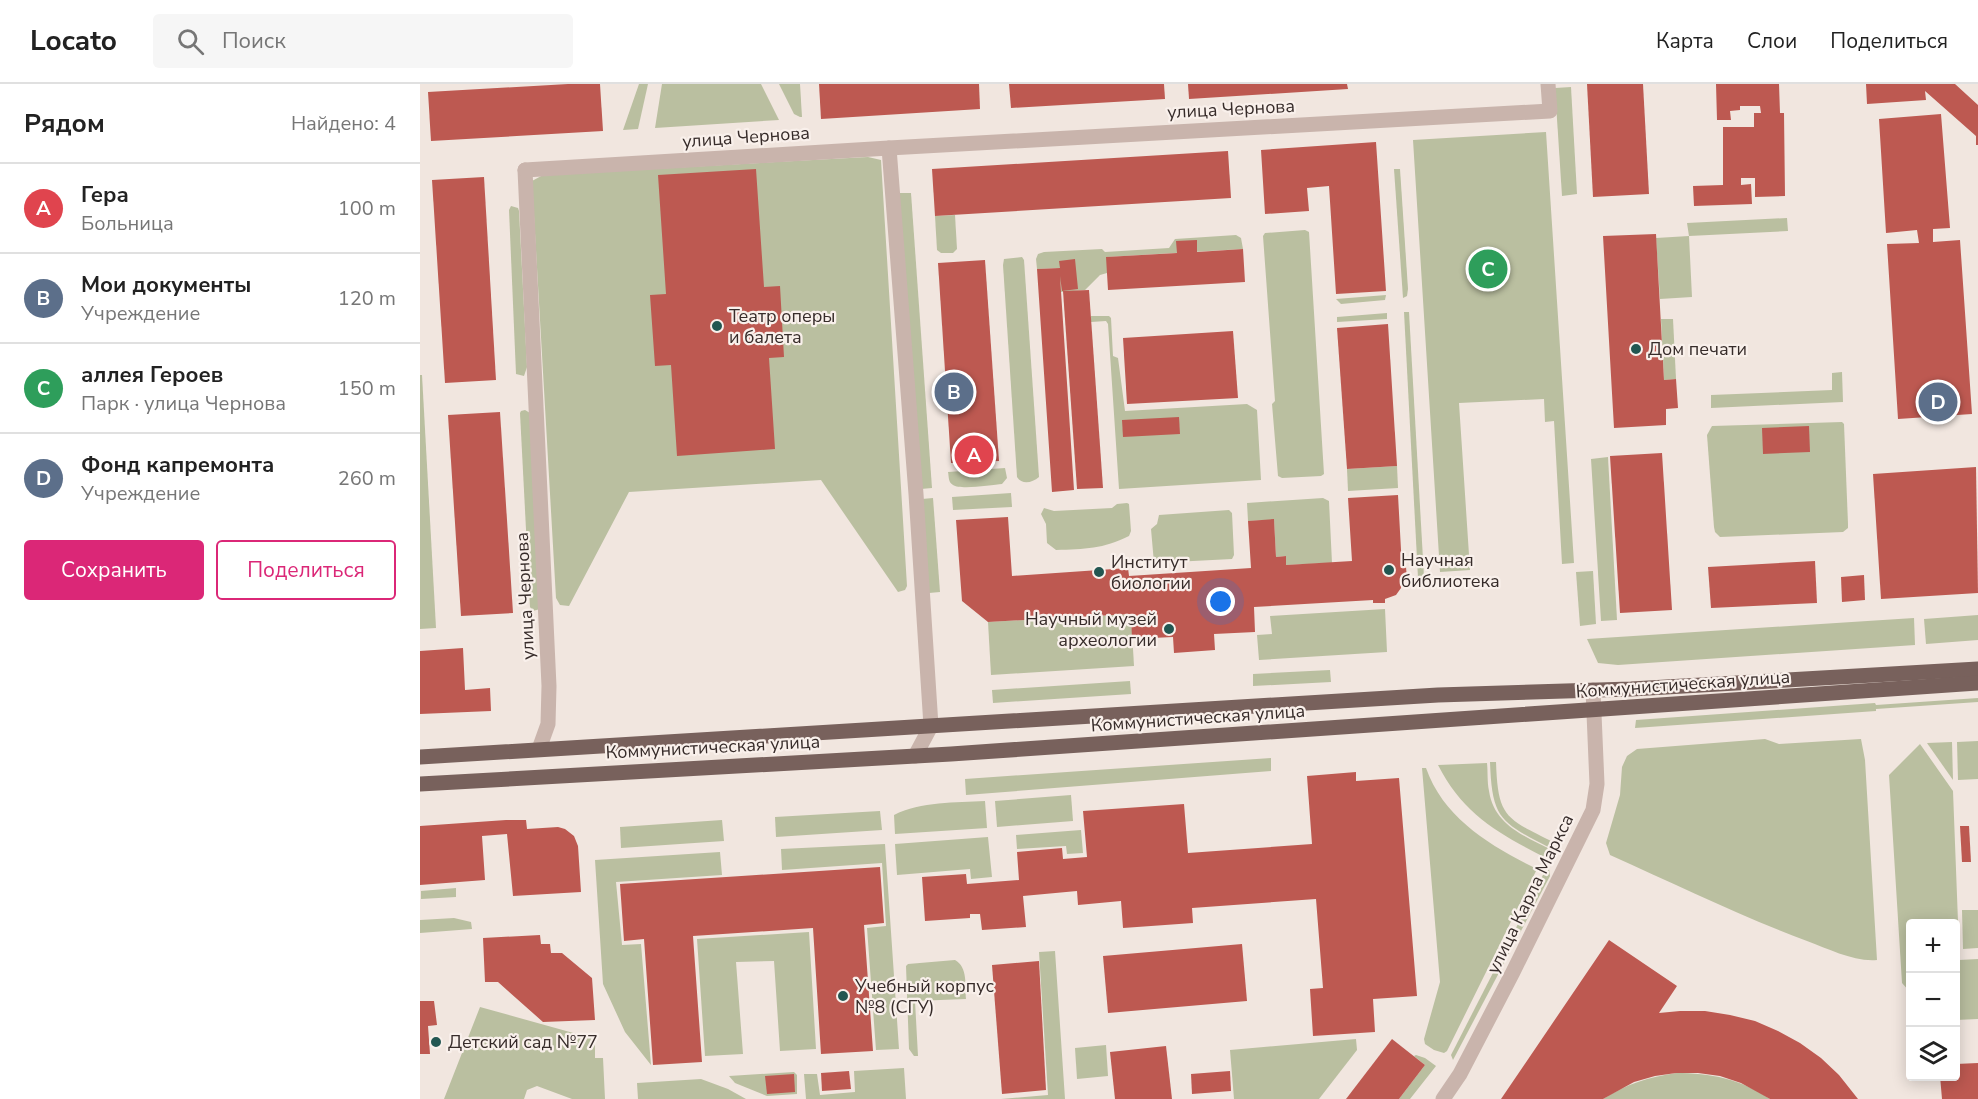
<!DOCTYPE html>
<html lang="ru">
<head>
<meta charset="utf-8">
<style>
	:root { --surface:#fff; --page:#f6f6f6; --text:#222; --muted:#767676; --line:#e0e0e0; --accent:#db2777 }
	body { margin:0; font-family:"Nunito Sans",sans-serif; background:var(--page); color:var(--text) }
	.controls { position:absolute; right:18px; bottom:18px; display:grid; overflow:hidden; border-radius:6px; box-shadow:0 3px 15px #0003 }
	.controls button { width:54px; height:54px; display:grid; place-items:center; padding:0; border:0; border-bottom:2px solid var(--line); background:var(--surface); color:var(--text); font:30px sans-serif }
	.you { position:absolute; left:801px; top:518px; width:21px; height:21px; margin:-15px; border:4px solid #fff; border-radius:50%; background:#1a73e8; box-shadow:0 0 0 9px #1a73e833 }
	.badge { display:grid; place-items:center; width:39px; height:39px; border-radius:50%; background:var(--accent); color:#fff; font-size:20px; font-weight:700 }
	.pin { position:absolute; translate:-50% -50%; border:3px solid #fff; box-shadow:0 2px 6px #0006 }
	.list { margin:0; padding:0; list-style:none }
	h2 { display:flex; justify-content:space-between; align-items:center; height:78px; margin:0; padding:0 24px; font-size:26px }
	h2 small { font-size:20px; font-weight:400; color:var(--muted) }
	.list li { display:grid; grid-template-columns:39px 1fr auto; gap:18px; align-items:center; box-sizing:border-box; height:90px; padding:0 24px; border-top:2px solid var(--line) }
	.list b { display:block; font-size:22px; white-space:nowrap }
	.list p { margin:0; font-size:20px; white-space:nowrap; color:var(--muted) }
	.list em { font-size:20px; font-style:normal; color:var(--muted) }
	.actions { display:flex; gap:12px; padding:18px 24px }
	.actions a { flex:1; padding:14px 0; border:2px solid var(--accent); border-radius:6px; text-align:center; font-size:21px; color:var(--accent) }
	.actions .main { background:var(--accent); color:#fff }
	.icon { flex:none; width:33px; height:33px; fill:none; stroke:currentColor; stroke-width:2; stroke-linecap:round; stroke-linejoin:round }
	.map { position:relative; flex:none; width:1558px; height:1015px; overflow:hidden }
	header { display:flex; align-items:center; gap:36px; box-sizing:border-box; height:84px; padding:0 30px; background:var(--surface); border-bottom:2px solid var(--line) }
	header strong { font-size:28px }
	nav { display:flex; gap:33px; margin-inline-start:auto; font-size:21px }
	.search { width:420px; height:54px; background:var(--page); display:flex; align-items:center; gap:15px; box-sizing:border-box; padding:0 21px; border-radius:6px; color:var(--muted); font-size:22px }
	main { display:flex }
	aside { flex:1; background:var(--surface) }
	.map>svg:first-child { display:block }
	.green { fill:#babfa0 }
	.building { fill:#bd5951 }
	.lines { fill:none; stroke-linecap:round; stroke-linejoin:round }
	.minor { stroke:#c9b4ac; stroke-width:15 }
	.tertiary { stroke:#c9b4ac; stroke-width:15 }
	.primary { stroke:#78615c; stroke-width:15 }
	.poi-dot { fill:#225651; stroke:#f9f0eb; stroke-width:2 }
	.labels { text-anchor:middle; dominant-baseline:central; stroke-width:4.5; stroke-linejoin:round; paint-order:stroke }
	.street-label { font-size:18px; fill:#372c2a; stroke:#f9f0eb }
	.poi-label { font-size:18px; fill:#372c2a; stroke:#f9f0eb; text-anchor:start }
</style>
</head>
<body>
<header>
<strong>Locato</strong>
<div class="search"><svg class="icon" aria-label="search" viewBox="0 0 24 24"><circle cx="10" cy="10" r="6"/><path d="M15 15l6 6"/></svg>Поиск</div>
<nav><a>Карта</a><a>Слои</a><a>Поделиться</a></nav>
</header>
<main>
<aside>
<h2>Рядом<small>Найдено: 4</small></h2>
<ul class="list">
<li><span class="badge" style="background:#e0444e">A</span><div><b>Гера</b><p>Больница</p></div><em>100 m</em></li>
<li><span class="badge" style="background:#5c6f8a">B</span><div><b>Мои документы</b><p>Учреждение</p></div><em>120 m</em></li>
<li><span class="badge" style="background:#2e9e5b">C</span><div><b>аллея Героев</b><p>Парк · улица Чернова</p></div><em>150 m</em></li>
<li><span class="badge" style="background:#5c6f8a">D</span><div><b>Фонд капремонта</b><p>Учреждение</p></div><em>260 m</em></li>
</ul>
<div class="actions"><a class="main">Сохранить</a><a>Поделиться</a></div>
</aside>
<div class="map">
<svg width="1558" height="1015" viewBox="0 0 1558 1015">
	<rect width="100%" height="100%" fill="#f1e6df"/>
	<g class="green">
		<path d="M219,0H228L218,45L203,46Z"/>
		<path d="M242,0H341L359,36L235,44Z"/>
		<path d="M359,0H380L382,33H380L374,30Z"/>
		<path d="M1151,3L1157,110L1142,112L1135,4Z"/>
		<path d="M1126,48L1154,479L1142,480L1134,337L1125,338L1124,315L1039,319L1050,486L1020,488L993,56Z"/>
		<path d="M448,73L461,76L487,502L485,506L478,508L401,396L209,408L149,522L140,521L136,514L112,97L123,91Z"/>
		<path d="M974,85H980L988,205L987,212L983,214Z"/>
		<path d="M479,109H491L512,404L501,405Z"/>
		<path d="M91,122L98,124L99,127L107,283L104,292L96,290L89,126Z"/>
		<path d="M535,131L537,165L533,169H521L517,166L515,132Z"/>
		<path d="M1367,134L1368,147L1269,152L1272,213L1240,215L1236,154L1269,152L1267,139Z"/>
		<path d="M885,146L889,148L904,390L901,392L862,394L858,392L852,320L855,317L843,152L845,149Z"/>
		<path d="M816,151L821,154L823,165L687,173V189L680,191L665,206L641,208L639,184L617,185L616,175L618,170L624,168L682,165L685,168L749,164L755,155Z"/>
		<path d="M602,173L604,176L619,393C612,399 602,401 597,393L583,181L584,175Z"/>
		<path d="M966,211L965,216L921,220L916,215Z"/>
		<path d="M984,228H989L1004,493L998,494Z"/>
		<path d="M967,229V235L917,238V233Z"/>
		<path d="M671,232H689L691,234L693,272L698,274L705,327L827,320L837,326L841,396L699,405L688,240L686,237L671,238Z"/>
		<path d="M1241,235H1253L1256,295L1244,296Z"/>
		<path d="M1422,288L1423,318L1291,324V311L1412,306V289Z"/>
		<path d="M0,291H2L16,544L0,545Z"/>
		<path d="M105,326L110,329L120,525L113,527L110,523L100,329L101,327Z"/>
		<path d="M1422,338L1424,340L1428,440V444L1423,448L1300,453L1295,448L1294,443L1287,351L1292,342Z"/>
		<path d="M1188,373L1197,536L1181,537L1171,375Z"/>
		<path d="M977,382L978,404L928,407L927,385Z"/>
		<path d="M585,384L587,394L582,400C573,401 540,406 533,401C528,398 529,393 528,388Z"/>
		<path d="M591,409L592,423L533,426L532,413Z"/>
		<path d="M513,414L520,508L509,509L502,415Z"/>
		<path d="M903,414L909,417L912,479L866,481V472L856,473L854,436L828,437L827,419Z"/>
		<path d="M707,419L709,420L711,447L709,452C683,465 665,465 636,466L627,459L626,440L621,430L624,424L634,427L692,424L697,420Z"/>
		<path d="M809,426L812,429L814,471L812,475L734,479L731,445L737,440L739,431Z"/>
		<path d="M1173,487L1176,540L1160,542L1156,488Z"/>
		<path d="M965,525L967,568L839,576L837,551L852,550L850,532Z"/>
		<path d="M711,530L714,582L571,591L568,538Z"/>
		<path d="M1558,531V556L1506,560L1504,535Z"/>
		<path d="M1494,534L1495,561L1198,581L1178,579L1167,555Z"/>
		<path d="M910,586L911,598L833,602V590Z"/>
		<path d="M710,597L711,610L573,619L572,606Z"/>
		<path d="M1558,614V618L1456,625V627L1215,644L1216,636L1455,619L1456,621Z"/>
		<path d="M1345,655L1359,660L1441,655L1445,676L1457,876C1434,878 1409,865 1387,857C1320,832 1255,800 1190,771L1186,759L1200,711L1202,683L1207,672L1217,665Z"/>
		<path d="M1558,657V695L1538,696L1537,658Z"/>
		<path d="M1532,658L1533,696L1507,659Z"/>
		<path d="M1500,660L1533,707L1539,864L1536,870V840H1490V908L1482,899L1469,691Z"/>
		<path d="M851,674V687L546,711L545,695Z"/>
		<path d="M1070,678H1076C1078,733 1085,734 1133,758L1130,764C1081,738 1072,736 1070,678Z"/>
		<path d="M1067,679C1068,688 1067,697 1069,707C1074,740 1102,751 1130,765L1126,774C1079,750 1043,730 1018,681Z"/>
		<path d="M1002,684H1006C1024,735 1071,762 1117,785L1027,967L1024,969L1014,966L1005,960L1004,955L1020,898Z"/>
		<path d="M651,711L653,737L577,743L575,717Z"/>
		<path d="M565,717L567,744L475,750L474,731C501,717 536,719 565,717Z"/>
		<path d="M460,727L462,746L356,753L355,733Z"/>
		<path d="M302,736L304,757L201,764L200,743Z"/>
		<path d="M661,746L663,769L647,770L646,762L597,765L596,751Z"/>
		<path d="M568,753L572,793L551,795L550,785L477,791L475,760Z"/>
		<path d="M465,760L479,965L456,966L447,844L466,842L462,779L362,786L361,765Z"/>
		<path d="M300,768L302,791L196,798L202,861L221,860L231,981L205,948L183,900L175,776Z"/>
		<path d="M1126,785H1129L1130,792L1033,976L1031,971Z"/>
		<path d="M36,804V813L1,815V807Z"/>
		<path d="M1542,826H1558V864L1543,865Z"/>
		<path d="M34,834L51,838L52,845L0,849V836Z"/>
		<path d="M389,848L396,965L360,967L354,877L316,878L323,970L285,972L277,855Z"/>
		<path d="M635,867L645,1015H581L628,1011L619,868Z"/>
		<path d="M1558,875V935L1536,936V880L1539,876Z"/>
		<path d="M535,876C548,883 545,902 546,915L495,917L498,972H494L489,965L486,882L488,880Z"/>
		<path d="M60,923L175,955V974H183L185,1015H152L117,1002L107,1006L104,1015H24Z"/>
		<path d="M936,955L937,966L899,1015H814L810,966Z"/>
		<path d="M686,961L688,992L657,995L655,964Z"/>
		<path d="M996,971L1005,974L1016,982L990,1015H979L1005,981L994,972Z"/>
		<path d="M484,984L486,1015H386L384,990H397L400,1011L435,1008L434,987Z"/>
		<path d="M374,988L377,991V1010L347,1012L315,999L309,992Z"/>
		<path d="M1256,989C1290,989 1321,995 1350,1015H1183C1206,1000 1229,993 1256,989Z"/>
		<path d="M281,995L308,1005L326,1015H218L217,999Z"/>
	</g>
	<g class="building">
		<path d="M148,0H180L183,47L11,57L8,8Z"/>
		<path d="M399,0H559L560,25L401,35Z"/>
		<path d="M589,0H744L745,15L591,24Z"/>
		<path d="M768,0H927L928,5L769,15Z"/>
		<path d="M1167,0H1223L1229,110L1173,113Z"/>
		<path d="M1296,0H1359L1360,29H1364L1365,112L1335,113V94H1321V101L1331,100L1332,120L1274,122L1273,102L1303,101V43H1334V29H1341L1340,22H1320V26L1310,27L1311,36H1297Z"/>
		<path d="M1446,0H1535L1558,21V61H1556V52L1505,7L1506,16L1447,20Z"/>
		<path d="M1521,30L1530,144L1513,145V158L1540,156L1552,330L1478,335L1467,160L1499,159L1497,146L1466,149L1459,35Z"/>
		<path d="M956,58L966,207L916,210L909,102L887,104L889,127L845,130L841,66Z"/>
		<path d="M808,67L811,114L515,132L512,85Z"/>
		<path d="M336,85L344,203L360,202L364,273L349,274L355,365L257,372L251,281L235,282L230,211L246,210L238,91Z"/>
		<path d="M64,93L76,296L25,299L12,96Z"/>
		<path d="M1236,150L1244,296L1256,295L1258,324L1246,325V341L1194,344L1183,152Z"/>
		<path d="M777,156V168L823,165L825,198L688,206L686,173L757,169L756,157Z"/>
		<path d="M655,175L658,205L642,207L640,192L654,406L632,408L617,185L640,184L639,177Z"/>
		<path d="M565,176L579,377L531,379L518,179Z"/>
		<path d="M669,206L683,404L657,405L643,207Z"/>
		<path d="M968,240L977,382L927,385L917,244Z"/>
		<path d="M813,247L818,314L707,320L703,254Z"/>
		<path d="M80,328L93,529L41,532L28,331Z"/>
		<path d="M759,333L760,350L703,353L702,336Z"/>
		<path d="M1389,342L1390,368L1343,370L1342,344Z"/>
		<path d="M1242,369L1252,526L1200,529L1190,372Z"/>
		<path d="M1556,383L1558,509L1461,515L1453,390Z"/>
		<path d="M978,411L982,484L986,483L987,495L982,496L981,504L976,511L965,515V519H953V516L834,523L835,548L794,550L795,566L754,569L753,553L712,555L711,530L568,538L542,517L536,436L588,433L592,492L708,484L709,492L831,484L828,437L854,435L856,473L866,472V481L932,477L928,414Z"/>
		<path d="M1395,477L1397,519L1291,524L1288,483Z"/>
		<path d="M1444,491L1445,516L1422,518L1421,493Z"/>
		<path d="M43,564L45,606L70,604L71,627L0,630V567Z"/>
		<path d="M936,688V697L979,694L997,912L953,915L955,948L893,952L890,905L903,904L896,815L772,824L773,839L703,844L701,817L658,821L657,807L603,812L606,843L562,846L560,830H550V834L505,837L502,793L546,790L547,800L599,796L597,768L642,764L643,775L667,773L663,727L764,720L768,769L892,760L887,692Z"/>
		<path d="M86,736H106L107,745L138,743L145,745L154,752L158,762L161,808L93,812L87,750L62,752L65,796L0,801V742Z"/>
		<path d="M1540,742H1549L1551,778H1542Z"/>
		<path d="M460,783L464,839L444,841L453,967L401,970L393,844L273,852L282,978L233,981L224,855L204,857L200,800Z"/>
		<path d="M120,851L121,860H130L131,869H142L172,894L175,936L123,938L78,898H65L63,854Z"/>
		<path d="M1189,856L1257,902L1239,929L1260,927H1285L1310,931L1335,937L1358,947L1380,959L1401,974L1419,991L1438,1015H1350L1321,999L1300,992L1278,989H1256L1235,992L1214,998L1183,1015H1081Z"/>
		<path d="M822,860L827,917L688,929L683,872Z"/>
		<path d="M619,877L626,1006L582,1010L572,881Z"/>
		<path d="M0,917H14L17,941L8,942L10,970H0Z"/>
		<path d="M972,955L1005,981L979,1015H926Z"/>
		<path d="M746,962L752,1015H695L690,968Z"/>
		<path d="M1558,979V1015H1522L1520,992H1536V980Z"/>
		<path d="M429,987L431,1005L402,1007L401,989Z"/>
		<path d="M810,987L811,1007L772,1010L771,990Z"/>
		<path d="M374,990L375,1008L347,1010L345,992Z"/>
	</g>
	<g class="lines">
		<g class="minor">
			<path d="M469,64L496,410L511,642L495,672"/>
			<path d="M105,86L129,602L128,640L119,665"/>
			<path d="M1023,1015L1040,990L1093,888L1173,726L1177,700L1173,606"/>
		</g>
		<path class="tertiary" d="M105,86L469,64L1130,27L1128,0"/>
		<g class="primary">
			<path d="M0,673L1018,611L1211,605L1558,585"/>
			<path d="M0,700L531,670L1558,599"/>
		</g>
	</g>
	<g class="poi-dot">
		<circle cx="297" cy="242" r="6"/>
		<circle cx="1216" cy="265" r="6"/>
		<circle cx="969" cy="486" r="6"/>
		<circle cx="679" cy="488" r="6"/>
		<circle cx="749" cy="545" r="6"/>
		<circle cx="423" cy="912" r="6"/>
		<circle cx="16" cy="958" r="6"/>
	</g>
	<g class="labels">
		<g class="street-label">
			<text transform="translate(811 25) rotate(-3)">улица Чернова</text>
			<text transform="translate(326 53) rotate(-4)">улица Чернова</text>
			<text transform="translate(105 512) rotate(-93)">улица Чернова</text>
			<text transform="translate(1263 600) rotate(-4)">Коммунистическая улица</text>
			<text transform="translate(778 634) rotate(-4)">Коммунистическая улица</text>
			<text transform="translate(293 663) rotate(-3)">Коммунистическая улица</text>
			<text transform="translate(1110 810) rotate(-64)">улица Карла Маркса</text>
		</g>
		<g class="poi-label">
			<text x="309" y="232">Театр оперы<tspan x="309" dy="21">и балета</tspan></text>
			<text x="1228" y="265">Дом печати</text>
			<text x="981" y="476">Научная<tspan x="981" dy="21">библиотека</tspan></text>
			<text x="691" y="478">Институт<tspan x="691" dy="21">биологии</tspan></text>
			<text x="737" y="535" text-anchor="end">Научный музей<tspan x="737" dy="21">археологии</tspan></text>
			<text x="435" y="902">Учебный корпус<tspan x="435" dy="21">№8 (СГУ)</tspan></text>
			<text x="28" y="958">Детский сад №77</text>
		</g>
	</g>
</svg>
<div class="controls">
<button>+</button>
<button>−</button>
<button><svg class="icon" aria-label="layers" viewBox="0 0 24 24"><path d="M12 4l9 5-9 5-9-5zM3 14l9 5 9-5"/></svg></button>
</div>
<div class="you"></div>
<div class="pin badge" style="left:554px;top:371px;background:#e0444e">A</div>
<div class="pin badge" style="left:534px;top:308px;background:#5c6f8a">B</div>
<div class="pin badge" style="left:1068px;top:185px;background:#2e9e5b">C</div>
<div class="pin badge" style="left:1518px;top:318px;background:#5c6f8a">D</div>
</div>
</main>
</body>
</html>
